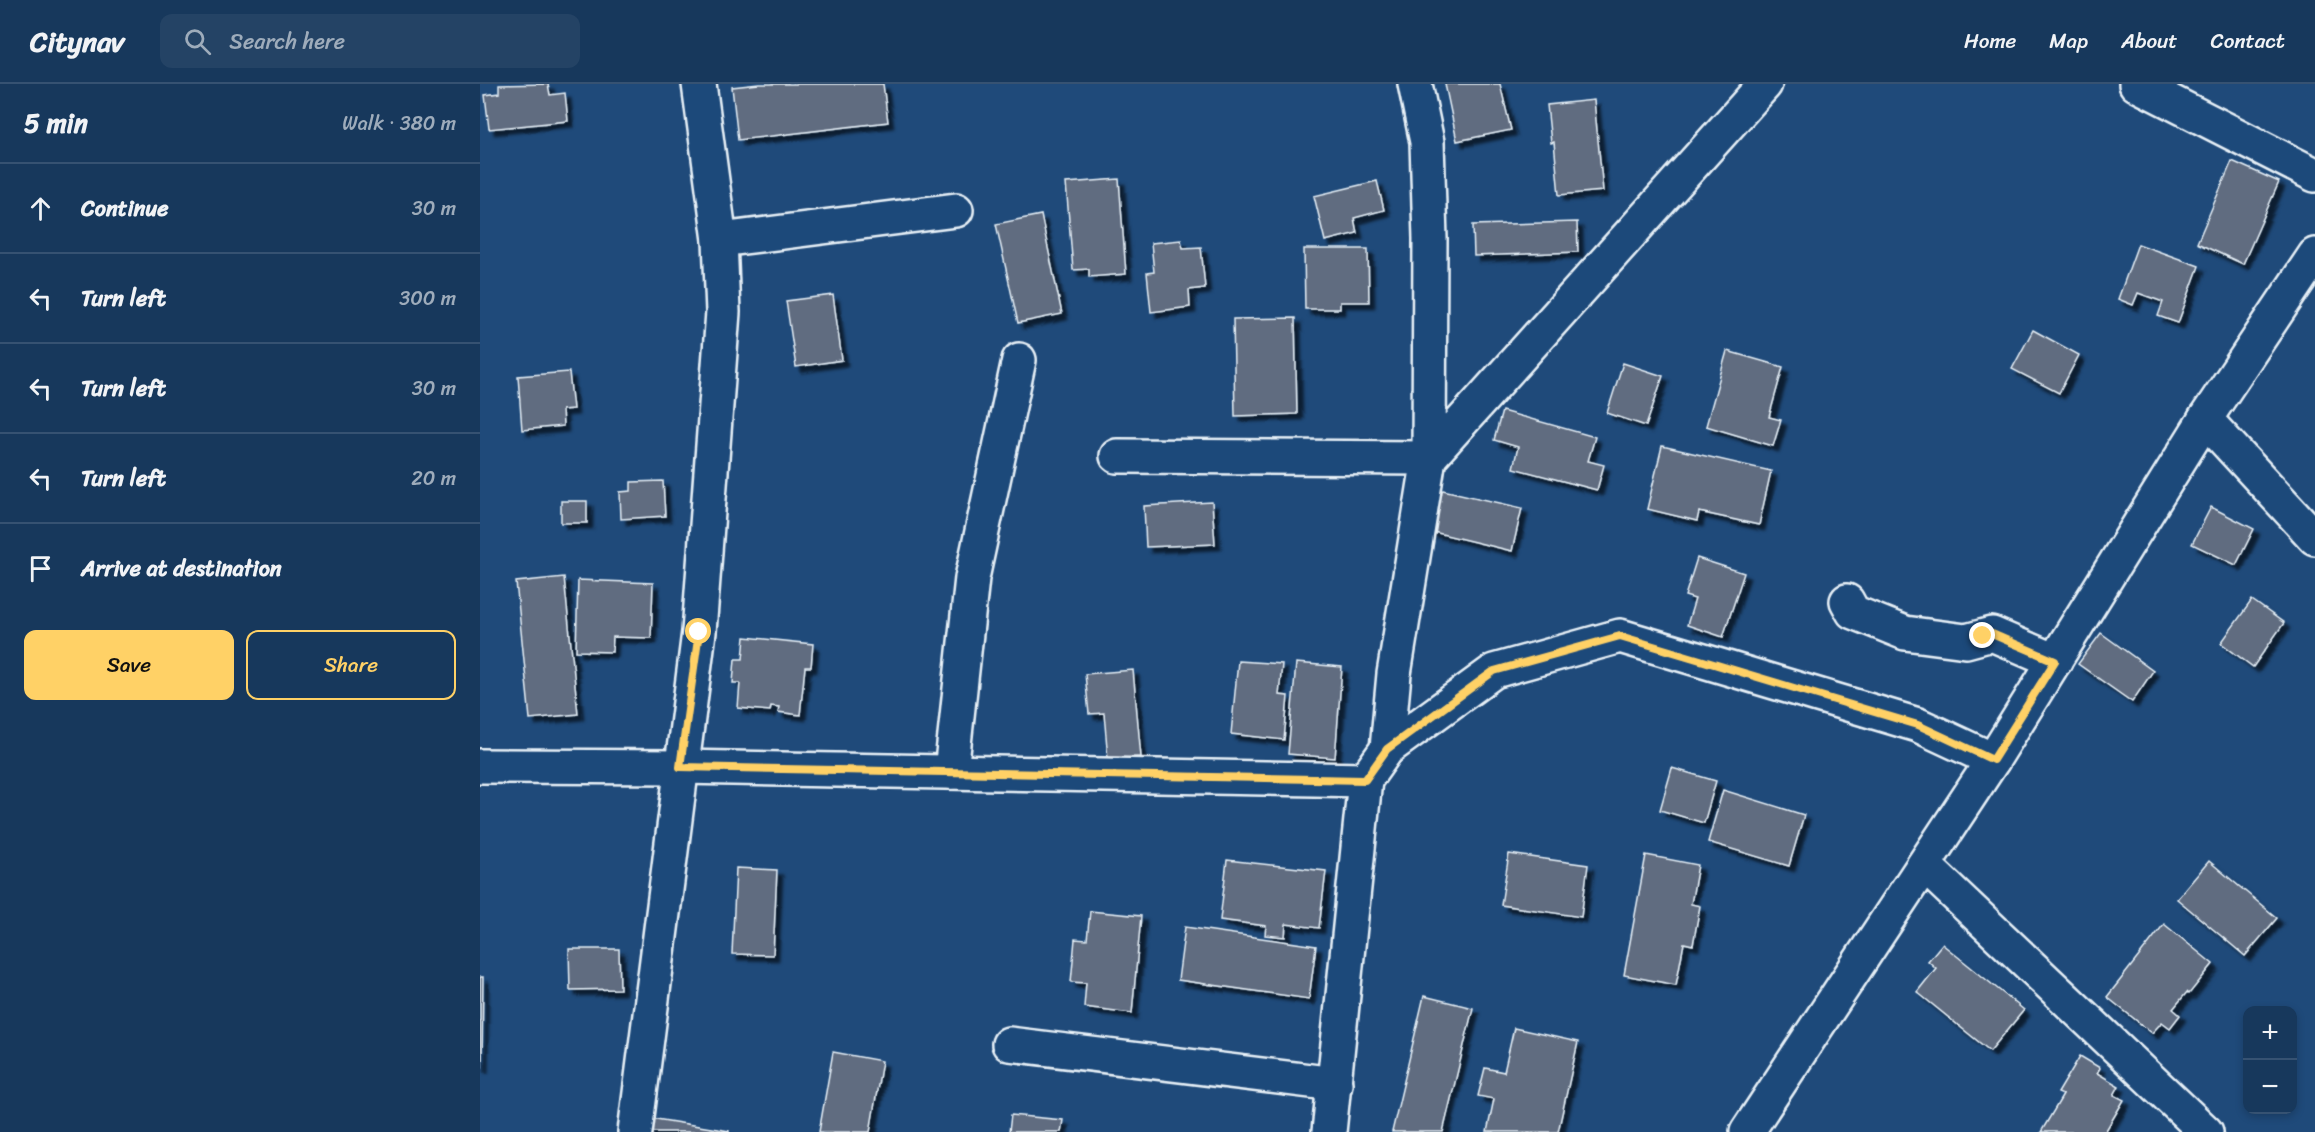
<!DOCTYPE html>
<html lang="en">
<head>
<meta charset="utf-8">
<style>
	:root { --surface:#17385c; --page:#244365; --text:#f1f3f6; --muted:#9eacbb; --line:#365272; --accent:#ffd166 }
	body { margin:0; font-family:Sriracha,sans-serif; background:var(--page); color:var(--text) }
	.controls { position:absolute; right:18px; bottom:18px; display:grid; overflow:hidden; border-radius:12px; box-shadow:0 3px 9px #0003 }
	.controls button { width:54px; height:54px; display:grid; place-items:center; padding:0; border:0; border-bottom:2px solid var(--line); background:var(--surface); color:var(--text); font:30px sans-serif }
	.stop { position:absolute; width:18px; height:18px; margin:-14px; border:4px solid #ffd166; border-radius:50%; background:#fff }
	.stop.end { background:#ffd166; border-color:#fff; box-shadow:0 2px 6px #0008 }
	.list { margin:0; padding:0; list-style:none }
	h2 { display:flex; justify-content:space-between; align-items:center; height:78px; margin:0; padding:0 24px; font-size:26px }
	h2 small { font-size:20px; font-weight:400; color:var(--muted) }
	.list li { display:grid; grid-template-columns:39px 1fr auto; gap:18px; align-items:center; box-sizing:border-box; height:90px; padding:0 24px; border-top:2px solid var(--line) }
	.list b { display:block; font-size:22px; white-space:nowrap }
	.list em { font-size:20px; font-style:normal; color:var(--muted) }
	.actions { display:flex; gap:12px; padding:18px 24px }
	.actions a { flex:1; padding:14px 0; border:2px solid var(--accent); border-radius:12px; text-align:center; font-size:21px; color:var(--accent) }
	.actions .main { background:var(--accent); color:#111 }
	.icon { flex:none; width:33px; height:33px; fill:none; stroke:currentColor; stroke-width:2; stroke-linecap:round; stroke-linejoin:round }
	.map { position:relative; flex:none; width:1835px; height:1048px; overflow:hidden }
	header { display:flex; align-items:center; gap:36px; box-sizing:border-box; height:84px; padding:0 30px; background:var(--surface); border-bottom:2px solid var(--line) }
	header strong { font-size:28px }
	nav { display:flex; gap:33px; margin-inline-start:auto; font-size:21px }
	.search { width:420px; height:54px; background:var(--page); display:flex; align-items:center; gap:15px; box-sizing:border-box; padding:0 21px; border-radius:12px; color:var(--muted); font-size:22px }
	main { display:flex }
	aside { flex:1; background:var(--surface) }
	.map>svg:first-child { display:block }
	.building { fill:#606c80; stroke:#e8f1f8; stroke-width:1.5; filter:url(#shadow) }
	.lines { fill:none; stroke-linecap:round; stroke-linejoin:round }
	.minor-casing { stroke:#e8f1f8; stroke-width:38 }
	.major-casing { stroke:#e8f1f8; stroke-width:38 }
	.minor { stroke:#1f4a7a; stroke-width:33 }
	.major { stroke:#1f4a7a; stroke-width:33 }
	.route { stroke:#ffd166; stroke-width:8 }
</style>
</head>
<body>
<header>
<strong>Citynav</strong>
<div class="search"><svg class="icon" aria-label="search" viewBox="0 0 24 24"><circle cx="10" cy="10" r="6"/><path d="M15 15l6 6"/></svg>Search here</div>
<nav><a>Home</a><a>Map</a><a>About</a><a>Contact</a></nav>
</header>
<main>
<aside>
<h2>5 min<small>Walk · 380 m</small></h2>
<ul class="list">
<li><svg class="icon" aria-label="ahead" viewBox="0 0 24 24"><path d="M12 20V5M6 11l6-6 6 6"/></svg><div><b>Continue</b></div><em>30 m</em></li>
<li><svg class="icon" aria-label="left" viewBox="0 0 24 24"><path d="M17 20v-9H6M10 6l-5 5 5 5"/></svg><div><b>Turn left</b></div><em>300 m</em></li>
<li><svg class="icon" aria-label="left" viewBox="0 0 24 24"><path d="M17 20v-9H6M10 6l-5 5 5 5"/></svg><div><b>Turn left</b></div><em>30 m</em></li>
<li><svg class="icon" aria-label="left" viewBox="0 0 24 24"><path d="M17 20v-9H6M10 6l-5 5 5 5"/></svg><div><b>Turn left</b></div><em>20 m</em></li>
<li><svg class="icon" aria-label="arrive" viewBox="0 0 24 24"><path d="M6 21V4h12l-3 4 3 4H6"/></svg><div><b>Arrive at destination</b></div></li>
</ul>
<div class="actions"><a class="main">Save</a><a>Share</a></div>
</aside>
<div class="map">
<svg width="1835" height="1048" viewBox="0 0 1835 1048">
	<defs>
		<filter id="shadow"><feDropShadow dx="5.5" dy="5.5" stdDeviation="1.5" flood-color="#0009"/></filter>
	</defs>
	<rect width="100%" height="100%" fill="#1f4a7a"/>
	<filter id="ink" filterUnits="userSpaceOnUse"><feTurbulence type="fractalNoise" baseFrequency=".0167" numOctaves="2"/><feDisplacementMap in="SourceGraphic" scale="12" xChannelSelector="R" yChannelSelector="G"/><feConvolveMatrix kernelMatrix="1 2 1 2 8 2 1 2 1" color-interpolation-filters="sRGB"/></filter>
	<g filter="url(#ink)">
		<g class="building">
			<path d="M68,0L70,11L85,9L88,37L9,45L5,11L19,9V1Z"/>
			<path d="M279,0H403L408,38L258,56L252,3Z"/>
			<path d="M965,0H1020L1031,46L977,57Z"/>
			<path d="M1114,16L1123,107L1079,111L1074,58L1071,59L1067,21Z"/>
			<path d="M1752,77L1799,98L1763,180L1717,159Z"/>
			<path d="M639,95L646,190L609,193V185L593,186L586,99Z"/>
			<path d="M897,97L904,126L874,134L877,149L845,157L834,112Z"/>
			<path d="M561,131L582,230L538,239L516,140Z"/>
			<path d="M1097,138L1098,168L994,172L993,141Z"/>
			<path d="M701,156L703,164L721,163L725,204L709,206L710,223L671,228L667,189L674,188L671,159Z"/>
			<path d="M1658,160L1719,182L1698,239L1678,232L1683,218L1658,209L1653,221L1638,215Z"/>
			<path d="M824,165H888L889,218H860V225H825Z"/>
			<path d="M353,211L362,276L316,283L306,217Z"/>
			<path d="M815,234L817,330L755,332L753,235Z"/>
			<path d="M1553,246L1599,271L1579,309L1532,285Z"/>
			<path d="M1247,267L1303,283L1289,333L1301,336L1293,362L1226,342Z"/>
			<path d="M1143,279L1183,292L1166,342L1127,329Z"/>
			<path d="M89,288L93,325L82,326L83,342L42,346L38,292Z"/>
			<path d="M1022,327L1115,353L1108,377L1124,381L1117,406L1033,384L1038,363L1014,356Z"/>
			<path d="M1182,362L1291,387L1279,441L1219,428L1217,437L1167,425Z"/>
			<path d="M183,397L185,432L141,435L140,408L151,407V398Z"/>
			<path d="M954,404L1042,424L1032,467L945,446Z"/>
			<rect x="81" y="417" width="26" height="22"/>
			<path d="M732,418L735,460L666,463L664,422Z"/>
			<path d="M1731,423L1774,445L1756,481L1712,460Z"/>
			<path d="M1217,474L1264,489L1243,553L1207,541L1215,515L1205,512Z"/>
			<path d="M84,493L98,630L50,635L36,498Z"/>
			<path d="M98,496L173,499L171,554L133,553L132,568L96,567Z"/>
			<path d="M1772,516L1804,539L1773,583L1741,559Z"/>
			<path d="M1621,549L1673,587L1652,618L1598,580Z"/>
			<path d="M265,553L333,560L331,583H325L320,631L298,628L299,623L291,622L290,627L258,624L260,599H253L255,575H263Z"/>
			<path d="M758,577L802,580L799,611L808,612L804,656L751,650Z"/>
			<path d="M816,579L862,583L855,674L808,670Z"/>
			<path d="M653,586L661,673L628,675L624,629L609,630L605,590Z"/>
			<path d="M1192,684L1236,697L1224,739L1180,726Z"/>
			<path d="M1243,706L1324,731L1309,782L1228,758Z"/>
			<path d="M1029,770L1108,781L1101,833L1021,821Z"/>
			<path d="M1166,771L1218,781L1211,820L1220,822L1213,861L1204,859L1196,901L1144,891Z"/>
			<path d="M747,776L846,787L839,844L806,840L805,853L785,851L786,842L740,836Z"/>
			<path d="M1729,777L1797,834L1765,872L1697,815Z"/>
			<path d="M256,784L297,786L293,871L252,870Z"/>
			<path d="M610,827L661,832L652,929L604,923L606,899L591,898L595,855L607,856Z"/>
			<path d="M1684,840L1733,880L1709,910L1707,908L1693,925L1700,931L1690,944L1682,938L1672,949L1627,913Z"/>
			<path d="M705,843L836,862L829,915L698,896Z"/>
			<path d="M1462,860L1544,926L1510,967L1437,908L1456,884L1448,877Z"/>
			<path d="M89,865H139L140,905L90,906Z"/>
			<path d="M0,893H3L2,983H0Z"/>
			<path d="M944,912L993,924L963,1048H912Z"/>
			<path d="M1034,944L1098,958L1078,1048H1007L1014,1015L998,1012L1005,984L1024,988Z"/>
			<path d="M353,968L402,977L390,1048H339Z"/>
			<path d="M1600,972L1620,984L1617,989L1639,1002L1634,1011L1644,1016L1625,1048H1561L1583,1011L1578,1009Z"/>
			<path d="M531,1031L583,1036L581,1048H529Z"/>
			<path d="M170,1034L249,1047V1048H167Z"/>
		</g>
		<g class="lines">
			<g class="minor-casing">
				<g id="minor">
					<path d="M1656,0L1835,91"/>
					<path d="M240,156L476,126"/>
					<path d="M1725,335L1835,454"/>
					<path d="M637,372L949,374L1285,0"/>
					<path d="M1367,517L1373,528L1425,549L1486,557L1512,550L1575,577"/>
					<path d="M907,665L1014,587L1140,552L1438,641L1513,676"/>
					<path d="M0,682L200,683L885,696"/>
					<path d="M471,688L492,494L539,276"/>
					<path d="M1444,781L1726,1048"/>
					<path d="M529,960L855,1000"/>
					<path d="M155,1048L219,548L243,228L240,156L219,0"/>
					<path d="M849,1048L885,696L907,665L914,590L949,374L950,155L947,58L935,0"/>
				</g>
			</g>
			<g class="major-casing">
				<path id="major" d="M1267,1048L1513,676L1725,335L1835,171"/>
			</g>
			<use href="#minor" class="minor"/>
			<use href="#major" class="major"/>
		</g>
	</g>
	<g class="lines" filter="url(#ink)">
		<path class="route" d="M219,548L200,683L885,696L907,665L1014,587L1140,552L1438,641L1513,676L1575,577L1512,550L1503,552"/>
	</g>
</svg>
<div class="controls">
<button>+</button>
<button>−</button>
</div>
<div class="stop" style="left:219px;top:548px"></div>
<div class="stop end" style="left:1503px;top:552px"></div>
</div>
</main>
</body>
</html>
